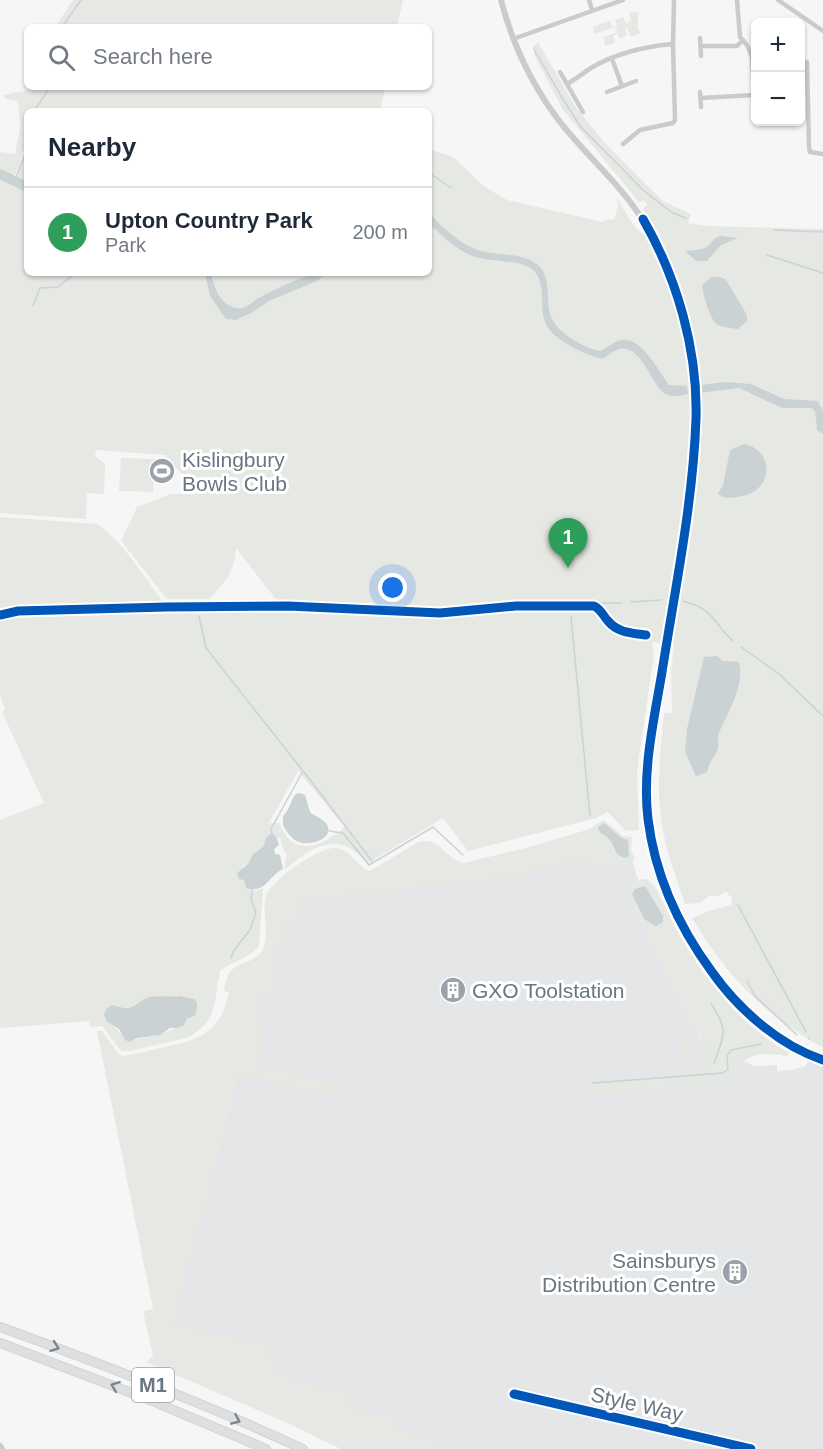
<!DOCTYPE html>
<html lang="en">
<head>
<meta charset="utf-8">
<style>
	:root { --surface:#fff; --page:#f2f2f3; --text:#1f2937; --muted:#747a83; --line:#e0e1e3; --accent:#0b8043 }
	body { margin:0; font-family:Helvetica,sans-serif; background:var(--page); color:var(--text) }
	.controls { position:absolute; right:18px; top:18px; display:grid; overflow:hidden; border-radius:9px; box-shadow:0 2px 4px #0004 }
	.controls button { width:54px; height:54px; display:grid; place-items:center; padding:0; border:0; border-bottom:2px solid var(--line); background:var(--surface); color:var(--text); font:30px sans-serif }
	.you { position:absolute; left:393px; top:588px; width:21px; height:21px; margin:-15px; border:4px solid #fff; border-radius:50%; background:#1a73e8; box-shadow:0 0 0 9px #1a73e833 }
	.badge { display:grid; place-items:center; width:39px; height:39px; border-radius:50%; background:var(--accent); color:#fff; font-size:20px; font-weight:700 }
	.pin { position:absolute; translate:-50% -50px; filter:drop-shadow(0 2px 3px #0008) }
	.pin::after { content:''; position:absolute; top:32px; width:21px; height:18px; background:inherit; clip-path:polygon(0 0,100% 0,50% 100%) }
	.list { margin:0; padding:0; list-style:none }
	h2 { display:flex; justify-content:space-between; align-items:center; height:78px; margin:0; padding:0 24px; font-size:26px }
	h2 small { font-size:20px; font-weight:400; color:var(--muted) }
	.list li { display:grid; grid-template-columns:39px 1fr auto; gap:18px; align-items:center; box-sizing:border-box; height:90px; padding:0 24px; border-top:2px solid var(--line) }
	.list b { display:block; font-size:22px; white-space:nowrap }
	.list p { margin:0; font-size:20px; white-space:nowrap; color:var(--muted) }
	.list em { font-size:20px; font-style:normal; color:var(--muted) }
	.icon { flex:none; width:33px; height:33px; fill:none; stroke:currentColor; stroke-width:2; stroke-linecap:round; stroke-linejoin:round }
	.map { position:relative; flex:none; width:823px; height:1449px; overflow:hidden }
	.search { position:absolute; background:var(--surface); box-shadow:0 2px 4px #0004; left:24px; top:24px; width:408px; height:66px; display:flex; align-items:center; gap:15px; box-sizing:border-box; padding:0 21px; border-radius:9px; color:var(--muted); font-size:22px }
	.panel { position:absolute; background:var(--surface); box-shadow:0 2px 4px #0004; left:24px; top:108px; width:408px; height:168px; border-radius:9px }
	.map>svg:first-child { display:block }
	.built { fill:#e5e6e7 }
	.green { fill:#e6e8e4; fill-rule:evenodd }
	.water { fill:#cbd2d4 }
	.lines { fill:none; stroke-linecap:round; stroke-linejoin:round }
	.stream { stroke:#cbd2d4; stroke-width:1.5 }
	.river { stroke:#cbd2d4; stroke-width:10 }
	.motorway-casing { stroke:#d2d3d3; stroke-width:10 }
	.minor { stroke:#c9cbcc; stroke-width:4.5 }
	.tertiary { stroke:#c9cbcc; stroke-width:6 }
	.motorway { stroke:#dedfe0; stroke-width:8 }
	.cycleway-casing { stroke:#fff; stroke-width:13 }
	.cycleway { stroke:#0057b8; stroke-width:9 }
	.oneway { stroke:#7b8790 }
	.labels { text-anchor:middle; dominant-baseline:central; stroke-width:6; stroke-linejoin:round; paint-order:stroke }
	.shield { fill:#fff; stroke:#96a0a8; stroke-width:1.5 }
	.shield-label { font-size:20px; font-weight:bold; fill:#697782 }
	.poi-label { font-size:21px; fill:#697782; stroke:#fff; text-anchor:start }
	.street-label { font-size:21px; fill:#697782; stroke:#fff }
</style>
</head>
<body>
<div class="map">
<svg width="823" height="1449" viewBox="0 0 823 1449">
	<rect width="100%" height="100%" fill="#f6f6f6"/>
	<path class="built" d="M575,849L620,864L633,861L637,877L639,880L634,883L628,896L702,1041L754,1066L777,1065V1071L792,1070L806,1066L808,1061L823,1066V1449H447L446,1445L413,1438L414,1432L396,1428L390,1423L391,1419L358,1412L346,1403L347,1394L292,1381V1376L269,1371L271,1361L270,1347L175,1325L173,1318L192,1249L236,1075L228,1072L265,971L275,906L366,882Z"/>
	<g class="green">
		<path d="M73,0H403L397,27H55Z"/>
		<path d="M638,12V29L641,33L631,37L627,28L625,29L627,35L620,39L618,34L613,35L615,42L605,46L604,37L617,32L615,27L595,34L593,27L610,20L612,27L617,26L615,20L623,17L626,23L631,21L629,13Z"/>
		<path d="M538,42L575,106L604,142L664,202L691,214L688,223L707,226L823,229V1047C811,1042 802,1035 791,1028C747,997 720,964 692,918L709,911L731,905L732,899L726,891L719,896H709L700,903L685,904C675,874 663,843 660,810C657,779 661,745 664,713H672L671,671L674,645L652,642L654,653L637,771L639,830L626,831L608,812L596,818L468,851L443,818L370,862H366C337,829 312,847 284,870L287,854L284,851L280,838H277L272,833L265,839L264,846L252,855L249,863L243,866L244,880L255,891L263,888L259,946C250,958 232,961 220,971C220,977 218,980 217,986C215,1011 211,1025 187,1038L129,1051H121L102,1026L90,1027L89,1021L0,1028V820L44,803L2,712L5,709L0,695V621L8,618L196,612H285L283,609L344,612L394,611L396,603C376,609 351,603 329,603L322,601L278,602L236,548C235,552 236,557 234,562C230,577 220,588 209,599H167L121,541L137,507L171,494H196C194,483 186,479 179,471C174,466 171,460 166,455L96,450L95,456L104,463L105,467L104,494L87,493L86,519L0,513V174L15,180L26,150L22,152L20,165L15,175L0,171V152L15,154L20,127L18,101L5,99L4,95L41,87H385L380,111H27V273H429V149L453,157L485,187L507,200L603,222L607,220L614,219L618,206L616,197C625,209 630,225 643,234L656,230L643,208L647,205L644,200L639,202L563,110L534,55L533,47ZM298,771L345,827C321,847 294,859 279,823H269ZM180,996L188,997L196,1015L187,1019L184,1025C173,1028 164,1034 155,1036C146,1038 139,1037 130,1042C121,1036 117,1027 107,1022L112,1005L127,1009L136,1007L152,997Z"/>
		<path d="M121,458L155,459L153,492L119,491Z"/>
		<path d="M0,517L97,524C120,538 146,579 163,602L47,605L0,610Z"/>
		<path d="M603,820L623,836L632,837L631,850L635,858L633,861L605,869L585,863L569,862L536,869L513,877L299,902L300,919L288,926L273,961L276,994L257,997L264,1066L333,1082L335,1097L236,1074L192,1249L173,1318L176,1325L271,1347V1361L269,1371L292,1376V1381L347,1394L346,1403L360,1406L359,1412L391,1419L390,1423L396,1428L414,1432V1438L446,1445L447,1449H341L287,1423L146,1362L153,1356L143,1311L153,1309L97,1031H102L118,1053L123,1056C137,1054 150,1050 164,1047C200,1040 221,1032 229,992L224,991C225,986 226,978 229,973C238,961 260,963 264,946C269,930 262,912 266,896C271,880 320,846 336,848C352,850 356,866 370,871L418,842C440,836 445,859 464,863L526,848L590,829Z"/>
		<path d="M646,879C657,883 668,914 674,925C699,973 741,1027 789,1053L788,1056C776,1055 757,1051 746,1060C734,1070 735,1076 717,1083L592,1095L591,1086L644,1077L698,1072C706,1067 709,1063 709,1054L628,896C632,886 635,879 646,879Z"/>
		<path d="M670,1001L672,1002C678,1015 694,1035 690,1050C686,1065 629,1066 615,1068L614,1060L628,1058L629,1064L680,1058L683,1056V1053H681L682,1049L679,1047L675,1010L670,1008Z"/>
	</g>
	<g class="water">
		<path d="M429,212C442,228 461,245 481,251C499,256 523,252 538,265C550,276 547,294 549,309C552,331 580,346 600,351C607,348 614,341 621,340C642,336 659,372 669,385L687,386L688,394C680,396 672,398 664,393C651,384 641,344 619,349C613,351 608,356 602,359L599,358C582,353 548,338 544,319C540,304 546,282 533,270C519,258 487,263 470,255C454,248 442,235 429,224Z"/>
		<path d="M721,236L738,238L721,245L707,261H696L685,251C691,250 704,251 709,245C714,240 713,238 721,236Z"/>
		<path d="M205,273H211C214,288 222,310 242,308C248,307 252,302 257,299C275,289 306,273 326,273L317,281L269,301L251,313L236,320L226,319L210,296Z"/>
		<path d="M712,277H721L726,280L747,315V321L738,329C732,328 724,328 718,325C710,321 703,294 702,285Z"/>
		<path d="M725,382L751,384L784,399L818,401L823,411V434L817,430L815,411L812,408H782L739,388L700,393V385Z"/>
		<path d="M744,444C776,450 774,494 737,497C730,498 724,499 718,494L723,485L730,450Z"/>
		<path d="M717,656L723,661L739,662C745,686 728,711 719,733C717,739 719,746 717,751C713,760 710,759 707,772L696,776L685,752L687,729L704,657Z"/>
		<path d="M300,793L305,795L310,812C315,817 326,819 328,827C332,840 308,846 299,842C292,840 286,831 283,825V816C291,808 290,800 296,794Z"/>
		<path d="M604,823L622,838L628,840L629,855L626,858C611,854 617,846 608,838C603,833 600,835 598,827Z"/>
		<path d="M272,833L277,838L279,845L274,849L275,854L280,855L283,869C267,877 266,894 246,888L244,880L239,879L237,873L249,863L252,855L264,846L265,839Z"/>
		<path d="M645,886L663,916V922L656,926L644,919L632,894L635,889Z"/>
		<path d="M180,996L195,999L197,1004L196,1015L187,1019L184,1025L178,1028H170L160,1035L137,1038L130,1042L125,1040L119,1029L107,1022L104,1015L106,1009L112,1005C136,1012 129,1006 147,998C153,995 172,997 180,996Z"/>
	</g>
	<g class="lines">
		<g class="stream">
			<path d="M62,27L81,0"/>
			<path d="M534,49L561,96L580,126L643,190L671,212L686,218"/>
			<path d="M34,111L50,87"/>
			<path d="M429,173L451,188"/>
			<path d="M15,180L27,149"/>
			<path d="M774,230L823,232"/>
			<path d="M767,255L823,273"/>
			<path d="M33,306L40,288L58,287L76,273"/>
			<path d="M683,601C716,610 711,621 733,641"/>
			<path d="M631,602L661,600"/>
			<path d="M281,604L296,603L433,609L498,604L622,603"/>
			<path d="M199,616L206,648L303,771L271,829L272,833"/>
			<path d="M571,617L590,816"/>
			<path d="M741,647L778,673L823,716"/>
			<path d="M304,772L372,861"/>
			<path d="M329,831L343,833L369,865L433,827L463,855"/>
			<path d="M738,905L806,1032"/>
			<path d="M231,958L234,950L250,930L256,912L251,900L252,890"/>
			<path d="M747,981L755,996L797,1035"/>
			<path d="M711,1004C729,1029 724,1036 714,1063"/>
			<path d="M809,1038V1039"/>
			<path d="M593,1083L723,1073L728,1069L727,1055L731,1050L761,1044"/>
		</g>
		<path class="river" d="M0,174L27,187"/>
		<g class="motorway-casing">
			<g id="motorway">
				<path d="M0,1327C102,1364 204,1403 303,1449"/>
				<path d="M0,1343L145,1398L266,1449"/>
			</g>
		</g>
		<g class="minor">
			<path d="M589,0L592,10"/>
			<path d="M737,0L740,37L747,45L752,57L754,95"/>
			<path d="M778,0L823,31"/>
			<path d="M700,38L701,56"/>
			<path d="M513,39L623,0"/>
			<path d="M701,46H737L743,40"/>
			<path d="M612,59L622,86"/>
			<path d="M807,62L809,147L810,152L823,154"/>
			<path d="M560,72L583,112"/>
			<path d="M567,84C576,79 583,73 591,68C614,54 646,46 673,44"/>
			<path d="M607,92L636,81"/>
			<path d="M700,92L701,107"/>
			<path d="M701,98L754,95"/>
			<path d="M623,144L640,130L673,123L675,120L673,44L674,0"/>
			<path d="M514,1394L751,1449"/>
		</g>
		<g class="tertiary">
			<path d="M501,0C512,42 531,83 557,118C584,154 620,183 644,222C679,279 696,350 696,417C695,466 686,516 678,565C669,626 659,688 649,749C648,771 646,795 648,818C658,913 729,1028 823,1060"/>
			<path d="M0,1446L2,1449"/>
		</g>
		<use href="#motorway" class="motorway"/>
		<g class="cycleway-casing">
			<g id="cycleway">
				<path d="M643,219C677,278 698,350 696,419C693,503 675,589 662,672C654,720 642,770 648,819C655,876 679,927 712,972C739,1010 779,1045 823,1060"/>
				<path d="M0,615L18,611L166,607L288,606L440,613L516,606H594C602,610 603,616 608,621C618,633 632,633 646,635"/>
				<path d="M514,1394L751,1449"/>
			</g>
		</g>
		<use href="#cycleway" class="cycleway"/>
	</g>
	<defs><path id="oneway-chevron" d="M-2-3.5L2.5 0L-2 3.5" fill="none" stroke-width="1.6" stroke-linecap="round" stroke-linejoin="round" transform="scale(1.5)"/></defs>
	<g class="oneway">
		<use href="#oneway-chevron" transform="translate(55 1347) rotate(20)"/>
		<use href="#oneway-chevron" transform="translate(115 1386) rotate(-159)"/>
		<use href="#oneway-chevron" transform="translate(236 1420) rotate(23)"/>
	</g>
	<defs>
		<g id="stadium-disc" transform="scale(1.35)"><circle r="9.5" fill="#9aa3ab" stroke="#fff"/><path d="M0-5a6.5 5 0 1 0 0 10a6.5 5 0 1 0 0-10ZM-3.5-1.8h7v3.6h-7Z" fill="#fff"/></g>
		<g id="building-disc" transform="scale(1.35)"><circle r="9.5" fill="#9aa3ab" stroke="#fff"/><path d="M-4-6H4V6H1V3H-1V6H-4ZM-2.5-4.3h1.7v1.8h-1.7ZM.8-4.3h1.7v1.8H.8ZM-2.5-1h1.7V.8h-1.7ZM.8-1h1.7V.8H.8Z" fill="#fff"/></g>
	</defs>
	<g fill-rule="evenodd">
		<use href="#stadium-disc" x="162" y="471"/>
		<use href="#building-disc" x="453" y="990"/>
		<use href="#building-disc" x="735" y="1272"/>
	</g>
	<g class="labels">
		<rect class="shield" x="132" y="1368" width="42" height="34" rx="4.5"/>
		<g class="shield-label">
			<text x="153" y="1385">M1</text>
		</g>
		<g class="poi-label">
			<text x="182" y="459">Kislingbury<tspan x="182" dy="24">Bowls Club</tspan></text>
			<text x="472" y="990">GXO Toolstation</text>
			<text x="716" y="1260" text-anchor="end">Sainsburys<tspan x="716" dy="24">Distribution Centre</tspan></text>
		</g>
		<g class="street-label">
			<text transform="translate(637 1404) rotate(13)">Style Way</text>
		</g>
	</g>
</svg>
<div class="controls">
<button>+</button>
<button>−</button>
</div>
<div class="you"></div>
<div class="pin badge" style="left:568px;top:568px;background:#2e9e5b">1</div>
<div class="search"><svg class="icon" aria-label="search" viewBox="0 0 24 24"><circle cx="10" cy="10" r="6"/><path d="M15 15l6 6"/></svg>Search here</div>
<section class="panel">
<h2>Nearby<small></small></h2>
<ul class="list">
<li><span class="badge" style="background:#2e9e5b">1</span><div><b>Upton Country Park</b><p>Park</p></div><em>200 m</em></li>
</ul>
</section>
</div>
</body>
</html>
